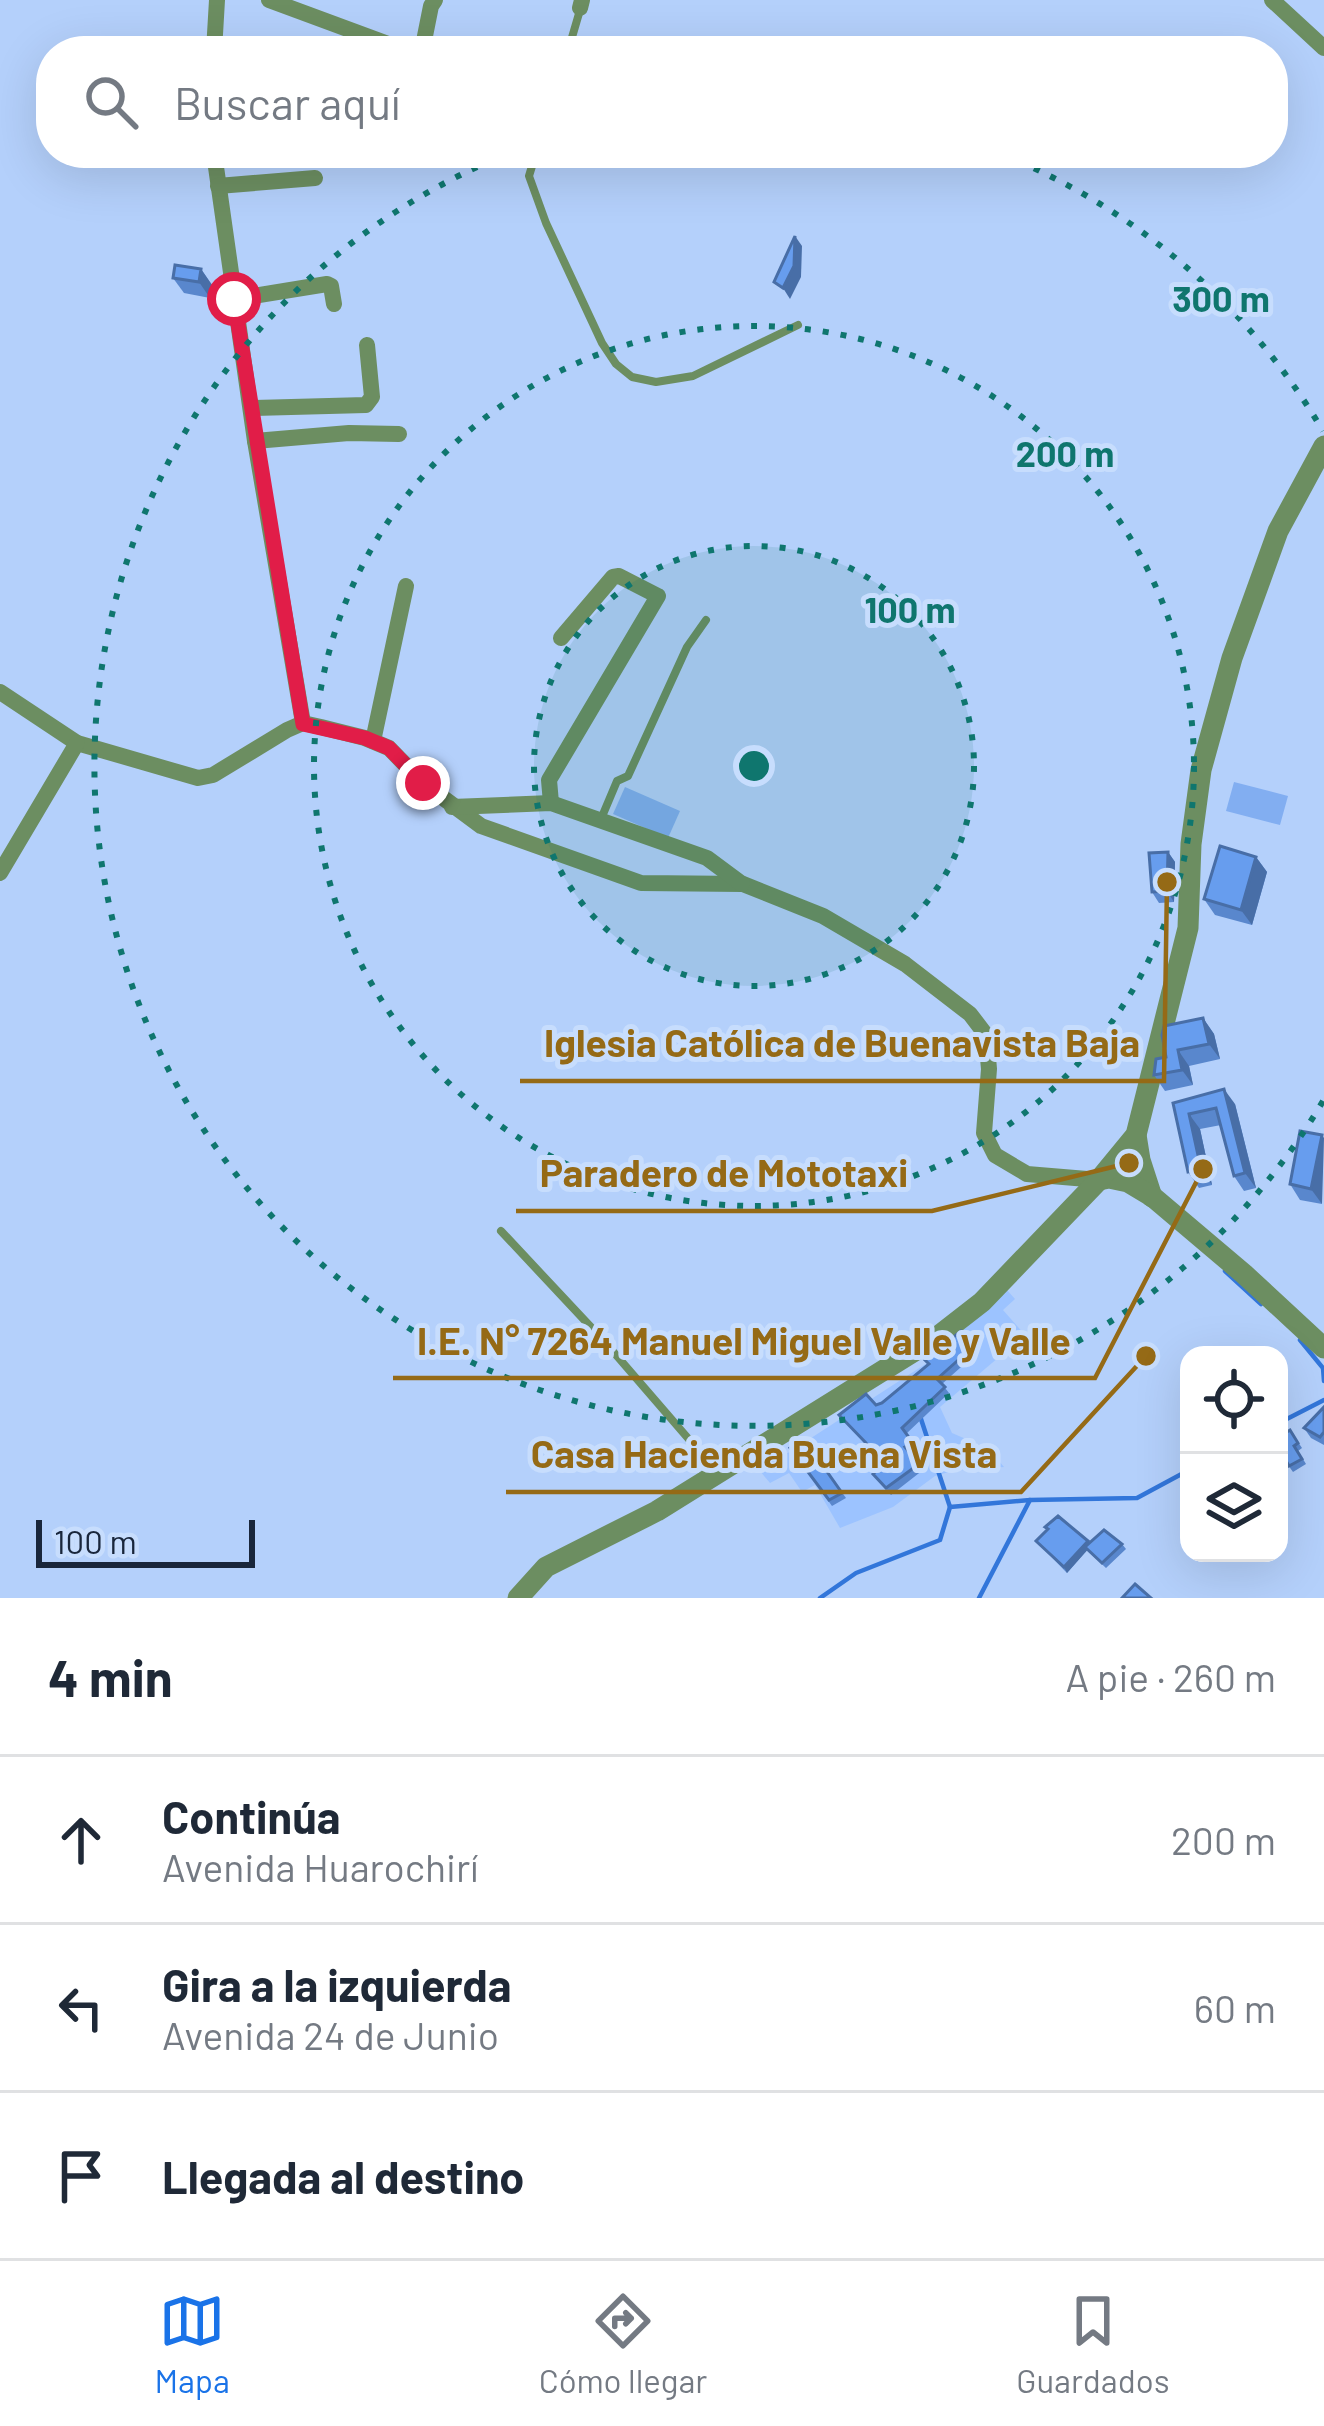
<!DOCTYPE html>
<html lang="es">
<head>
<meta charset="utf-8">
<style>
	:root { --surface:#fff; --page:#f6f6f7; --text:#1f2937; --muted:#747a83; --line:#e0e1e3; --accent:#1a73e8 }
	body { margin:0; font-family:Barlow,sans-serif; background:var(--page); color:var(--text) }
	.controls { position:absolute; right:36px; bottom:36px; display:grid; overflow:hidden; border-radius:24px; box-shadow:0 12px 48px #0002 }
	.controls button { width:108px; height:108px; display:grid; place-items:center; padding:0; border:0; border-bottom:3px solid var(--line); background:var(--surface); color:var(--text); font:60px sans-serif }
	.scale { position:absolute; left:36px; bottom:30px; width:219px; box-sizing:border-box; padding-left:12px; border:6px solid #19263b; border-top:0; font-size:33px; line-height:42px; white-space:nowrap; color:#19263b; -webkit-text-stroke:9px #c7ddfd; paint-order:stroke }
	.stop { position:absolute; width:36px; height:36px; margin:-27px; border:9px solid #e11d48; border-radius:50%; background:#fff }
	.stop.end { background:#e11d48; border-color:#fff; box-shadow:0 3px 12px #0008 }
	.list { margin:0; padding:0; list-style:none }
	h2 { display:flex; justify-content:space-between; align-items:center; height:156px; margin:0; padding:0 48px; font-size:51px }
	h2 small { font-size:39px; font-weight:400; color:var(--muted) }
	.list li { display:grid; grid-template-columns:78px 1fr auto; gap:36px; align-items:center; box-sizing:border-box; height:168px; padding:0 48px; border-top:3px solid var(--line) }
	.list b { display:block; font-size:45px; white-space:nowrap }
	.list p { margin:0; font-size:39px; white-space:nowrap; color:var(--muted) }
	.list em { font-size:39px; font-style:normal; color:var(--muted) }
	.icon { flex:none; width:66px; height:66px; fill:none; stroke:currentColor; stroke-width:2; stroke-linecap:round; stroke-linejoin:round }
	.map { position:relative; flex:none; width:1324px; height:1598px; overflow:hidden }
	.search { position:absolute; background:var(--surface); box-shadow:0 12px 48px #0002; left:36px; right:36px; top:36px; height:132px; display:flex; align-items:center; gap:30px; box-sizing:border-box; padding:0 42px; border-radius:48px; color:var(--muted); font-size:45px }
	.sheet { height:660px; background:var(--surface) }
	nav { display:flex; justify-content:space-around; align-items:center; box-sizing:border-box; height:168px; border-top:3px solid var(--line); background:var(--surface); font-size:33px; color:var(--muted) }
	nav a { display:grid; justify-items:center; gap:6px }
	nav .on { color:var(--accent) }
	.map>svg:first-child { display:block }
	.built { fill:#9cc3ff }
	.green { fill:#82aef1 }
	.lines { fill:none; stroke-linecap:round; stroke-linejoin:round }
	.stream { stroke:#3276da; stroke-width:4.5 }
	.service { stroke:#6c8e61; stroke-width:8 }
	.minor { stroke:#6c8e61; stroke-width:16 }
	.tertiary { stroke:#6c8e61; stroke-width:21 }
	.wall { fill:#5987cd }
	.shaded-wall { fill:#486ea7 }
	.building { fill:#679dee; stroke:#486ea7; stroke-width:3 }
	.route { stroke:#e11d48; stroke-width:15 }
	.ring { fill:none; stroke:#0f766e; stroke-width:6; stroke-dasharray:6 12 }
	.centre { fill:#0f766e; stroke:#c7ddfd; stroke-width:6 }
	.ring-label { font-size:36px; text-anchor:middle; font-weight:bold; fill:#0f766e; stroke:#c7ddfd; stroke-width:10; stroke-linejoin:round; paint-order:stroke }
	.leader { fill:none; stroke:#956a16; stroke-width:4.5 }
	.callout-dot { fill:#956a16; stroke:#c7ddfd; stroke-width:4.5 }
	.callout-label { font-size:39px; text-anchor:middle; font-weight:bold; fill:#956a16; stroke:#c7ddfd; stroke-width:10; stroke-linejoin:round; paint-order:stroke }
</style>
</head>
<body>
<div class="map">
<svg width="1324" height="1598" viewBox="0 0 1324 1598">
	<rect width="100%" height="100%" fill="#b4d0fb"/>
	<path class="built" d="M1007,1290L1015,1299L1003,1310L1025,1335L940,1407L952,1433L989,1449L1004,1467L952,1471L935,1476L893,1507L840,1528L815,1485L802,1492L789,1473L770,1483L760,1471L927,1363Z"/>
	<g class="green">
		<path d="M1234,782L1288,796L1280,825L1226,811Z"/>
		<path d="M625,787L680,811L668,838L613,814Z"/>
	</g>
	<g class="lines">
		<g class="stream">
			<path d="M1225,1271L1261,1304"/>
			<path d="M1300,1340L1323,1368L1324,1381"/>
			<path d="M920,1416L950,1507L1030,1500L1137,1498L1189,1470"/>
			<path d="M1279,1423L1324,1400"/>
			<path d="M820,1598L856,1573L940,1540L950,1507"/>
			<path d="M979,1598L1030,1500"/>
		</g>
		<g class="service">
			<path d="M568,51L580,10"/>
			<path d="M536,153L529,176L546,223L602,343L616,364L632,377L656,382L693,376L798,325"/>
			<path d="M601,819L617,781L628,776L687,647L706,620"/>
			<path d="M501,1231L604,1341L718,1473"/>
		</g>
		<g class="minor">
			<path d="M269,0L407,51"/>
			<path d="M1272,0L1324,48"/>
			<path d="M580,8L582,0"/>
			<path d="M214,51L217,0"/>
			<path d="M422,51L431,6L435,0"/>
			<path d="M214,153L255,441L303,723"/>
			<path d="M395,156V153"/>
			<path d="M218,186L315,178"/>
			<path d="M234,299L327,284L331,286L334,304"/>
			<path d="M251,408L366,405L372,397L367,345"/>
			<path d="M255,441L349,433L399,434"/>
			<path d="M0,692L77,743L198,778L213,775L287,730L303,723L321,727L365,738L389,748L423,783L481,826L641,883L743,884L823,916L905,964L970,1014L986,1035L989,1069L984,1133L995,1155L1027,1174L1099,1180"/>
			<path d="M373,741L406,586"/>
			<path d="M551,803L549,780L658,596L619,576L613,577L561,638"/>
			<path d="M452,807L551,803L707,858L742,884"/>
			<path d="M0,873L77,743"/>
		</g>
		<g class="tertiary">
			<path d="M1136,1135L1140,1160L1152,1197"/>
			<path d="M1099,1180L1109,1178L1128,1182L1153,1197L1244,1274L1324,1348"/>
			<path d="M518,1598L546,1567L657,1511L937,1337L982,1302L1099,1180L1136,1135L1188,928L1191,844L1201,770L1232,658L1278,531L1324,446"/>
		</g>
	</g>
	<g class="wall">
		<path d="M201,269L212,285L210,298L184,293L173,278Z"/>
		<path d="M1168,852L1175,862L1174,902L1159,903L1152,892Z"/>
		<path d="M1256,857L1267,872L1252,925L1215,915L1204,899Z"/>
		<path d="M1203,1018L1214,1034L1220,1059L1189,1066L1193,1085L1165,1091L1154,1075L1166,1057Z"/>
		<path d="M1173,1103L1235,1104L1256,1188L1244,1191L1234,1176L1221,1125L1200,1129L1212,1185L1199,1188L1188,1172Z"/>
		<path d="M1300,1131L1322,1204L1300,1200L1290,1184Z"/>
		<path d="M975,1345L979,1351L942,1384L949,1393L906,1434L917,1449L910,1453L923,1470L891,1495L873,1474L882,1466L870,1449L839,1415L876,1405Z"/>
		<path d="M1324,1407V1445L1311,1438L1304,1428Z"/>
		<path d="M1290,1430L1302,1448L1298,1451L1306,1464L1293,1472L1288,1465L1281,1469L1279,1467V1437Z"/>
		<path d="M804,1439L846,1498L832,1506L790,1448Z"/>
		<path d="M1036,1541H1088L1089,1543L1122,1544L1126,1549L1106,1568L1087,1550L1067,1573Z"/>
	</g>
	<g class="shaded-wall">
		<path d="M795,236L802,246L801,277L790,299L783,288Z"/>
		<path d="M201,269L212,285L210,298L199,282Z"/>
		<path d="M1168,852L1175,862L1174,902L1167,891Z"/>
		<path d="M1256,857L1267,872L1252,925L1241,910Z"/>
		<path d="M1203,1018L1214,1034L1220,1059L1209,1044Z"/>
		<path d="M1178,1050L1189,1066L1193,1085L1182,1070Z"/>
		<path d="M1224,1089L1235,1104L1256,1188L1245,1173Z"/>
		<path d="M1189,1114L1200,1129L1212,1185L1201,1169Z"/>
		<path d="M1322,1135L1324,1138L1322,1204L1311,1189Z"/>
		<path d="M1088,1541L1091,1546L1067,1573L1064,1567Z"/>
	</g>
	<g class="building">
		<path d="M795,236L794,266L783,288L774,282Z"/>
		<path d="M175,265L201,269L199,282L173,278Z"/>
		<path d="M1220,846L1256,857L1241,910L1204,899Z"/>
		<path d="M1168,852L1167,891L1152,892L1149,853Z"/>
		<path d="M1203,1018L1209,1044L1178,1050L1182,1070L1154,1075L1156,1059L1166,1057L1162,1035L1164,1026Z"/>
		<path d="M1224,1089L1245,1173L1234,1176L1216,1108L1189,1114L1201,1169L1188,1172L1173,1103Z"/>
		<path d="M1300,1131L1322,1135L1311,1189L1290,1184Z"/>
		<path d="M961,1331L975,1345L937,1379L945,1387L902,1428L913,1443L905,1447L919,1464L886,1488L873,1474L882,1466L866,1443L839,1415L866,1394L876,1405L882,1403L929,1364L925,1360Z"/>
		<path d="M1324,1407V1432L1320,1437L1304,1428Z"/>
		<path d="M1290,1430L1298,1443L1294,1446L1302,1459L1289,1466L1285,1459L1279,1463V1437Z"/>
		<path d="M804,1439L842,1493L829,1500L790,1448Z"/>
		<path d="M1058,1516L1088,1541L1064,1567L1036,1541L1048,1529L1045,1527Z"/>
		<path d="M1104,1530L1122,1544L1102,1563L1085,1547Z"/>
		<path d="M1135,1584L1151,1598H1122Z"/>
	</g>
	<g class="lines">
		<path class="route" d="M234,299L303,724L365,738L389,748L423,783"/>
	</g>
	<circle cx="754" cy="766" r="220" fill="#0f766e" fill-opacity=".12"/>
	<g class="ring">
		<circle cx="754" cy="766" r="220"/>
		<circle cx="754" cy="766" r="440"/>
		<path d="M1323 1101A660 660 0 1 1 507 154M1001 154A660 660 0 0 1 1323 431"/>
	</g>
	<circle cx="754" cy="766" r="18" class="centre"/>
	<g class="ring-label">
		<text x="1221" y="312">300 m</text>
		<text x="1065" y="467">200 m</text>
		<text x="910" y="623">100 m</text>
	</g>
	<path class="leader" d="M1167 882L1164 1081H520M1129 1163L932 1211H516M1203 1169L1095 1378H393M1146 1356L1021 1492H506"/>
	<g class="callout-dot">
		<circle cx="1167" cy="882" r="12"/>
		<circle cx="1129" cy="1163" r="12"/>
		<circle cx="1203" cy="1169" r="12"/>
		<circle cx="1146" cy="1356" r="12"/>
	</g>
	<g class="callout-label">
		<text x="842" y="1057">Iglesia Católica de Buenavista Baja</text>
		<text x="724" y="1187">Paradero de Mototaxi</text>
		<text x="744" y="1355">I.E. N° 7264 Manuel Miguel Valle y Valle</text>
		<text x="764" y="1468">Casa Hacienda Buena Vista</text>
	</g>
</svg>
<div class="controls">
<button><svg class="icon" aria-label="locate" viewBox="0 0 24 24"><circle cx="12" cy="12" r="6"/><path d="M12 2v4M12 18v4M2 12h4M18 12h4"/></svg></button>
<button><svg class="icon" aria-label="layers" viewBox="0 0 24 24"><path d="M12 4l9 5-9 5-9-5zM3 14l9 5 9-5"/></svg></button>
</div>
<div class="scale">100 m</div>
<div class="stop" style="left:234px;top:299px"></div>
<div class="stop end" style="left:423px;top:783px"></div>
<div class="search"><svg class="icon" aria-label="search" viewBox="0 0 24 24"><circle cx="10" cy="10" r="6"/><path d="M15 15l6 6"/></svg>Buscar aquí</div>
</div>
<section class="sheet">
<h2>4 min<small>A pie · 260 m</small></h2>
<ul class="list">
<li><svg class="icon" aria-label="ahead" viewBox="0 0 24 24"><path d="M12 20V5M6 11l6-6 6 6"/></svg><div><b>Continúa</b><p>Avenida Huarochirí</p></div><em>200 m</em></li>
<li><svg class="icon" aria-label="left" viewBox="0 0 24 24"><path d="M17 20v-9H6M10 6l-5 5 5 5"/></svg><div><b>Gira a la izquierda</b><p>Avenida 24 de Junio</p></div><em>60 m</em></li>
<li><svg class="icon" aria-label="arrive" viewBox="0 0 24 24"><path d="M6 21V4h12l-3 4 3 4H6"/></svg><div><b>Llegada al destino</b></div></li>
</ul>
</section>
<nav>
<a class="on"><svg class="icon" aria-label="map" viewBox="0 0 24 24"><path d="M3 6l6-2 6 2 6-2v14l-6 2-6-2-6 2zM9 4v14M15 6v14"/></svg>Mapa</a>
<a><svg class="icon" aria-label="directions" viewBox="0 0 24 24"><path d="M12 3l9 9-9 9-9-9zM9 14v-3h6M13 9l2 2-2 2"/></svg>Cómo llegar</a>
<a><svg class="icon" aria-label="saved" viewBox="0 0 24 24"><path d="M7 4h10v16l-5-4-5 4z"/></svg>Guardados</a>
</nav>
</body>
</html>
